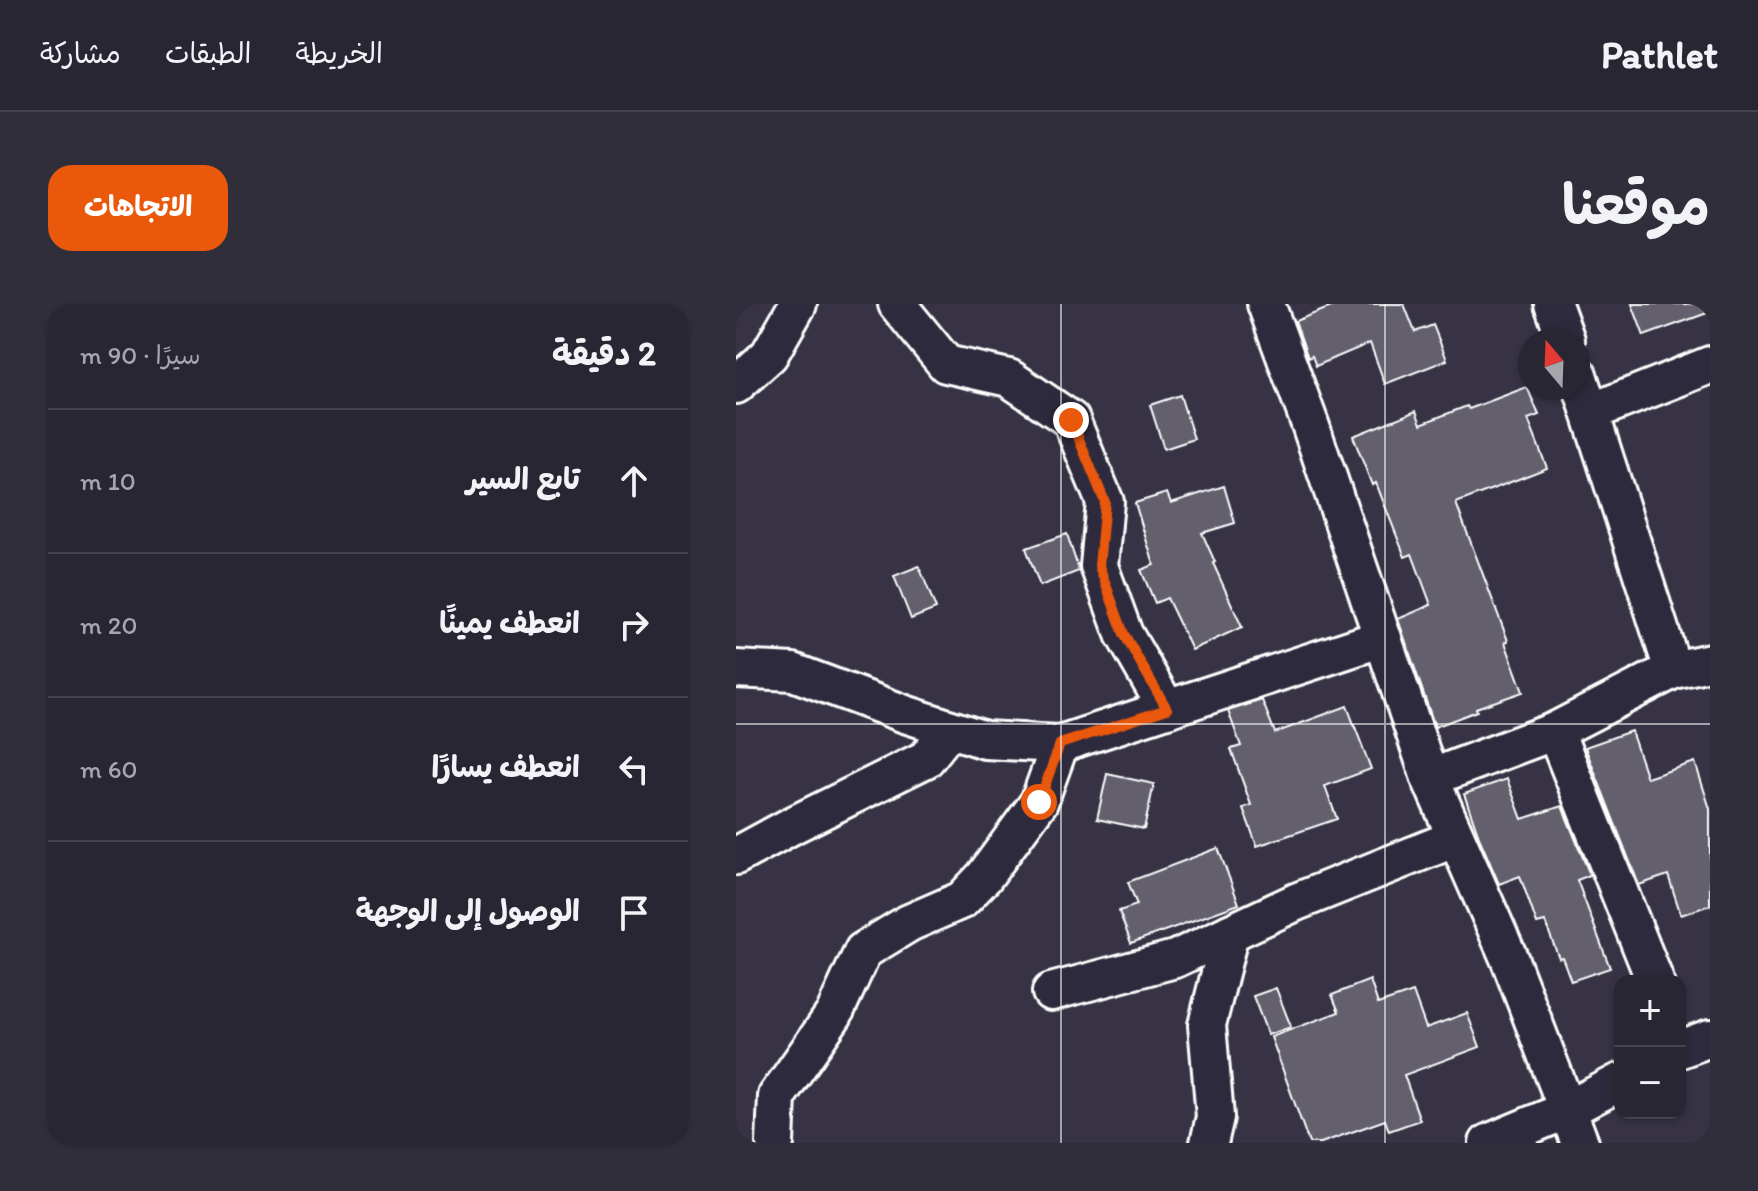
<!DOCTYPE html>
<html lang="ar">
<head>
<meta charset="utf-8">
<style>
	:root { --surface:#292634; --page:#312e3c; --text:#f1f3f6; --muted:#a5a5ac; --line:#45434f; --accent:#ea580c }
	body { margin:0; font-family:Itim,"Playpen Sans Arabic",sans-serif; background:var(--page); color:var(--text); direction:rtl }
	.controls { position:absolute; right:24px; bottom:24px; display:grid; overflow:hidden; border-radius:16px; box-shadow:0 2px 6px #0004 }
	.controls button { width:72px; height:72px; display:grid; place-items:center; padding:0; border:0; border-bottom:2px solid var(--line); background:var(--surface); color:var(--text); font:40px sans-serif }
	.compass { position:absolute; left:782px; top:24px; width:72px; height:72px; border-radius:50%; background:var(--surface); box-shadow:0 2px 6px #0004; rotate:341deg }
	.stop { position:absolute; width:24px; height:24px; margin:-18px; border:6px solid #ea580c; border-radius:50%; background:#fff }
	.stop.end { background:#ea580c; border-color:#fff; box-shadow:0 2px 8px #0008 }
	.list { margin:0; padding:0; list-style:none }
	h2 { display:flex; justify-content:space-between; align-items:center; height:104px; margin:0; padding:0 32px; font-size:34px }
	h2 small { font-size:26px; font-weight:400; color:var(--muted) }
	.list li { display:grid; grid-template-columns:52px 1fr auto; gap:24px; align-items:center; box-sizing:border-box; height:144px; padding:0 32px; border-top:2px solid var(--line) }
	.list b { display:block; font-size:30px; white-space:nowrap }
	.list em { font-size:26px; font-style:normal; color:var(--muted) }
	.icon { flex:none; width:44px; height:44px; fill:none; stroke:currentColor; stroke-width:2; stroke-linecap:round; stroke-linejoin:round }
	.map { position:relative; flex:none; width:974px; height:839px; overflow:hidden; direction:ltr; border-radius:24px }
	header { display:flex; align-items:center; gap:48px; box-sizing:border-box; height:112px; padding:0 40px; background:var(--surface); border-bottom:2px solid var(--line) }
	header strong { font-size:38px }
	nav { display:flex; gap:44px; margin-inline-start:auto; font-size:28px }
	.intro { display:flex; align-items:center; justify-content:space-between; box-sizing:border-box; height:192px; padding:0 48px }
	h1 { margin:0; font-size:56px }
	.button { padding:20px 36px; border-radius:24px; background:var(--accent); color:#fff; font-size:28px; font-weight:700 }
	main { display:flex; gap:48px; padding:0 48px }
	aside { flex:1; background:var(--surface); border-radius:24px; box-shadow:0 2px 6px #0004 }
	.map>svg:first-child { display:block }
	.building { fill:#635f6d; stroke:#fff; stroke-width:2 }
	.lines { fill:none; stroke-linecap:round; stroke-linejoin:round }
	.minor-casing { stroke:#fff; stroke-width:42 }
	.minor { stroke:#2f2a3d; stroke-width:36 }
	.route { stroke:#ea580c; stroke-width:10 }
	.grid { fill:none; stroke:#fff; stroke-width:2; stroke-opacity:0.55 }
</style>
</head>
<body>
<header>
<strong>Pathlet</strong>
<nav><a>الخريطة</a><a>الطبقات</a><a>مشاركة</a></nav>
</header>
<div class="intro"><h1>موقعنا</h1><a class="button">الاتجاهات</a></div>
<main>
<div class="map">
<svg width="974" height="839" viewBox="0 0 974 839">
	<rect width="100%" height="100%" fill="#373345"/>
	<filter id="ink" filterUnits="userSpaceOnUse"><feTurbulence type="fractalNoise" baseFrequency=".0125" numOctaves="2"/><feDisplacementMap in="SourceGraphic" scale="16" xChannelSelector="R" yChannelSelector="G"/><feConvolveMatrix kernelMatrix="1 2 1 2 8 2 1 2 1" color-interpolation-filters="sRGB"/></filter>
	<g filter="url(#ink)">
		<g class="building">
			<path d="M603,0H668L679,28L697,21L711,56L649,80L634,39L580,62L576,52L572,54L559,17Z"/>
			<path d="M896,0H974V8L908,32Z"/>
			<path d="M791,83L803,111L792,115L811,164L720,199L772,337L769,338L787,388L740,404L741,407L699,423L662,315L695,301L676,250L669,253L640,179L636,181L617,132L680,107L685,120L731,102L733,105Z"/>
			<path d="M444,91L458,135L428,145L414,101Z"/>
			<path d="M488,182L499,219L466,229L479,258L477,259L506,323L456,346L431,294L419,299L405,266L418,261L399,199L431,189L435,199Z"/>
			<path d="M331,230L343,267L304,282L290,244Z"/>
			<path d="M183,262L200,305L175,315L158,272Z"/>
			<path d="M526,396L539,429L611,402L635,465L589,482L601,515L521,542L507,504L515,501L495,445L505,442L492,407Z"/>
			<path d="M895,427L911,474L959,458L974,505V601L945,611L932,571L903,581L849,443Z"/>
			<path d="M371,470L418,480L408,525L361,515Z"/>
			<path d="M771,475L786,515L826,502L854,571L841,576L874,664L835,677L826,653L823,654L809,618L801,620L784,572L763,580L745,538L728,490Z"/>
			<path d="M482,544L503,600L395,639L383,607L401,601L392,578Z"/>
			<path d="M634,676L642,700L677,688L690,724L731,709L744,743L668,771L684,816L653,827L649,816L585,839H573L535,733L603,708L596,691Z"/>
			<path d="M540,684L555,723L532,731L517,692Z"/>
		</g>
		<g class="lines">
			<g class="minor-casing">
				<g id="minor">
					<path d="M161,0L210,60L273,74L335,116L369,198L363,262L388,330L431,405"/>
					<path d="M530,0L574,120L694,474L773,654L844,839"/>
					<path d="M817,0L830,36"/>
					<path d="M842,71L937,366"/>
					<path d="M0,81L33,51L62,0"/>
					<path d="M855,108L974,61"/>
					<path d="M0,365L57,368L169,410L249,436L324,440L647,334"/>
					<path d="M819,427L919,677"/>
					<path d="M694,474L819,427L937,366L974,358"/>
					<path d="M0,552L57,521L190,455L214,425"/>
					<path d="M315,688L439,655L560,598L720,534"/>
					<path d="M944,745L974,734"/>
					<path d="M39,839L41,792L98,710L127,647L173,619L226,596L248,573L303,498L324,440"/>
					<path d="M473,839L479,813L471,721L494,629"/>
					<path d="M752,839L831,806L884,778"/>
				</g>
			</g>
			<use href="#minor" class="minor"/>
		</g>
	</g>
	<g class="lines" filter="url(#ink)">
		<path class="route" d="M303,498L324,440L431,405L388,330L363,262L369,198L335,116"/>
	</g>
	<path class="grid" d="M325,0V839M649,0V839M0,420H974"/>
</svg>
<div class="controls">
<button>+</button>
<button>−</button>
</div>
<svg class="compass" viewBox="-18 -18 36 36"><path d="M0-13l5 13h-10z" fill="#e53935"/><path d="M0 13l5-13h-10z" fill="#a5a5ac"/></svg>
<div class="stop" style="left:303px;top:498px"></div>
<div class="stop end" style="left:335px;top:116px"></div>
</div>
<aside>
<h2>2 دقيقة<small>سيرًا · 90 m</small></h2>
<ul class="list">
<li><svg class="icon" aria-label="ahead" viewBox="0 0 24 24"><path d="M12 20V5M6 11l6-6 6 6"/></svg><div><b>تابع السير</b></div><em>10 m</em></li>
<li><svg class="icon" aria-label="right" viewBox="0 0 24 24"><path d="M7 20v-9h11M14 6l5 5-5 5"/></svg><div><b>انعطف يمينًا</b></div><em>20 m</em></li>
<li><svg class="icon" aria-label="left" viewBox="0 0 24 24"><path d="M17 20v-9H6M10 6l-5 5 5 5"/></svg><div><b>انعطف يسارًا</b></div><em>60 m</em></li>
<li><svg class="icon" aria-label="arrive" viewBox="0 0 24 24"><path d="M6 21V4h12l-3 4 3 4H6"/></svg><div><b>الوصول إلى الوجهة</b></div></li>
</ul>
</aside>
</main>
</body>
</html>
